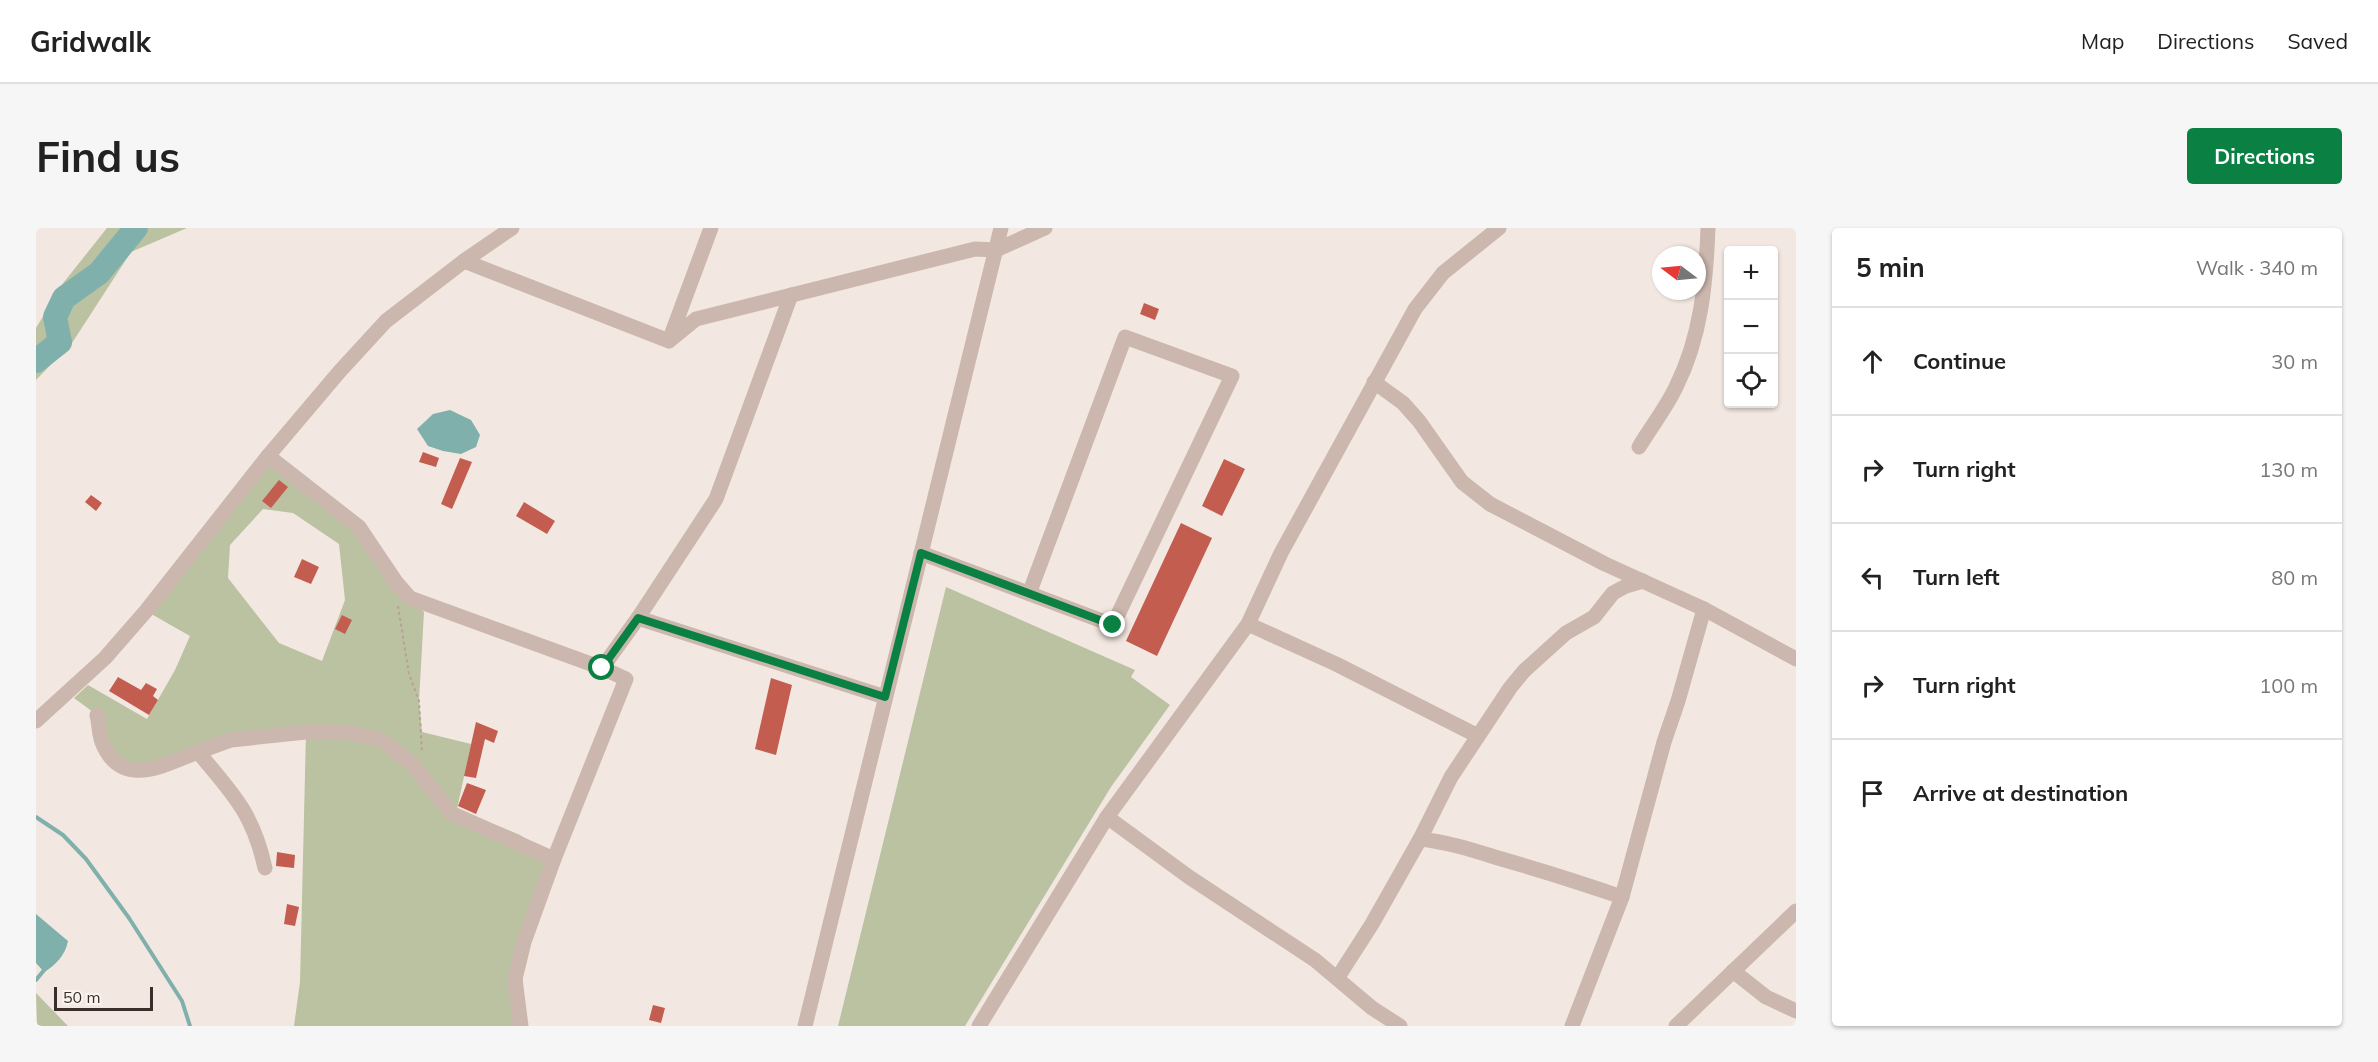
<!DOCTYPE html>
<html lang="en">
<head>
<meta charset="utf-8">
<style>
	:root { --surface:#fff; --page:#f6f6f6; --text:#222; --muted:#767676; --line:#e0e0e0; --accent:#0b8043 }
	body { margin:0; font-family:Mulish,sans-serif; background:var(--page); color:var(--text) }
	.controls { position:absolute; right:18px; top:18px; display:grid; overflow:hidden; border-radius:6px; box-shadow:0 2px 4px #0004 }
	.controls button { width:54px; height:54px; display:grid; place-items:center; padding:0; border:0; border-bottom:2px solid var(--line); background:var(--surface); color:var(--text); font:30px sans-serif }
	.compass { position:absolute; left:1616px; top:18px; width:54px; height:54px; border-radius:50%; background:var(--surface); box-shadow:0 2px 4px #0004; rotate:286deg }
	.scale { position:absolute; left:18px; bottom:15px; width:99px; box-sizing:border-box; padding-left:6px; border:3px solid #3a2e2b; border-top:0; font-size:16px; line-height:21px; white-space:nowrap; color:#3a2e2b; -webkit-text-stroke:4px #faf3ee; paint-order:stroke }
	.stop { position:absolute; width:18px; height:18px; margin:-14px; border:4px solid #0b8043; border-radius:50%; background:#fff }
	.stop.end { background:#0b8043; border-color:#fff; box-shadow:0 2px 6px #0008 }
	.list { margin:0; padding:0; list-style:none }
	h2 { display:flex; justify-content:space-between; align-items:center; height:78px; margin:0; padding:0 24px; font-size:26px }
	h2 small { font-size:20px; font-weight:400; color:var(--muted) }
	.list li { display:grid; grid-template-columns:39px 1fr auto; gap:18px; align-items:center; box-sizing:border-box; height:108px; padding:0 24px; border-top:2px solid var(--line) }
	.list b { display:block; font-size:22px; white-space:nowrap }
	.list em { font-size:20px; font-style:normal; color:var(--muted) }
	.icon { flex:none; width:33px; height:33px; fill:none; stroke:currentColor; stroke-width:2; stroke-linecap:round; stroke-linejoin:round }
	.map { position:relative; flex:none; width:1760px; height:798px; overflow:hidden; border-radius:6px }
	header { display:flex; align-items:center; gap:36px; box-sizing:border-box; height:84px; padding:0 30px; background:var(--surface); border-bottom:2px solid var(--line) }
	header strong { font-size:28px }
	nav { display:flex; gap:33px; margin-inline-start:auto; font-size:21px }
	.intro { display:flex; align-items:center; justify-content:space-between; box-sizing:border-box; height:144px; padding:0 36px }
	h1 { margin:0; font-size:42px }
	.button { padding:15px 27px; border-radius:6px; background:var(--accent); color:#fff; font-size:21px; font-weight:700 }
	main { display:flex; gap:36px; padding:0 36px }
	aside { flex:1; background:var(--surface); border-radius:6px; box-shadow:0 2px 4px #0004 }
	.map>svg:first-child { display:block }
	.green { fill:#bbc2a1; fill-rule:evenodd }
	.water { fill:#80b0ac }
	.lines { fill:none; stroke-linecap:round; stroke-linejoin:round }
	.stream { stroke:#80b0ac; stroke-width:4 }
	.river { stroke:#80b0ac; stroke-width:24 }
	.building { fill:#c35d4f }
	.path { stroke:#b7a197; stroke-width:2; stroke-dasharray:3 3; stroke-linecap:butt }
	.minor { stroke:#cbb7ad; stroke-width:15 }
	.route { stroke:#0b8043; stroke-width:8 }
</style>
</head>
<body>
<header>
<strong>Gridwalk</strong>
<nav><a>Map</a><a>Directions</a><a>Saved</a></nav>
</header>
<div class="intro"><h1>Find us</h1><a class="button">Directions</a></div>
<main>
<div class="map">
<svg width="1760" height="798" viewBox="0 0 1760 798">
	<rect width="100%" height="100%" fill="#f3e8e1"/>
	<g class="green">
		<path d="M71,0H151L95,24L36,115L0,152V100L28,54Z"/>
		<path d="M231,229L323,299L374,370L388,384L383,473L386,504L435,516L421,581L484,607L518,631L488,714L485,798H258L264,754L270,504L195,512L118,542L79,535L61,487L38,470L52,457L111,491L139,442L154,408L110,383ZM227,281L257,285L303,316L309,372L286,433L243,415L192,350L194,317Z"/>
		<path d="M910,359L1099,442L1095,449L1134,477L1075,559L929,798H802Z"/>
		<path d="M0,765L32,798H1Z"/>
	</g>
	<g class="water">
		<path d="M414,182L435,192L444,207L440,219L425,226L407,223L392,218L381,201L397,186Z"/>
		<path d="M0,686L32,713C30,726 19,738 8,744L0,735Z"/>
	</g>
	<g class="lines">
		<g class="stream">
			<path d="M0,589L27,607L50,631L93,690L146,773L154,798"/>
			<path d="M0,752L9,741"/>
		</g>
		<path class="river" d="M0,133L24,114L19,89L28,70L63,45L100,0"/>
	</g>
	<g class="building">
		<path d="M1108,75L1123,81L1119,92L1104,86Z"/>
		<path d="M387,224L403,230L400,239L383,234Z"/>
		<path d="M424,230L436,234L416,281L405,276Z"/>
		<path d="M1188,231L1209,241L1186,288L1166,278Z"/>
		<path d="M243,252L252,259L235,280L226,273Z"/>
		<path d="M55,267L66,275L60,283L49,274Z"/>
		<path d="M488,274L519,293L511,306L480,288Z"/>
		<path d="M1145,295L1176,310L1121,428L1090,413Z"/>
		<path d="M266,331L283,339L275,356L258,349Z"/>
		<path d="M306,387L316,392L309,406L299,401Z"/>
		<path d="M82,449L105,462L110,455L121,461L117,468L122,472L113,487L73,463Z"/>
		<path d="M735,450L756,457L740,527L719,521Z"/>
		<path d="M440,494L462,503L458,515L449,511L440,550L428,548Z"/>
		<path d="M431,555L450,562L440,586L422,578Z"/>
		<path d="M241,624L259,627L258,640L240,638Z"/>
		<path d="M251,676L263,679L259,698L248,696Z"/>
		<path d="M617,777L629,780L625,795L613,792Z"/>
	</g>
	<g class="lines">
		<path class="path" d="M362,378L373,446L383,473L386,525"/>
		<g class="minor">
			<path d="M476,0L428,33L633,113L660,91L939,21L960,22L1009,0"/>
			<path d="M633,113L675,0"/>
			<path d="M1338,154L1367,175L1383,193L1426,254L1454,276L1569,336L1668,381L1760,431"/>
			<path d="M1603,219C1615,199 1630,180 1640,159C1665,109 1670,55 1672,0"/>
			<path d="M232,228L323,299L360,354L374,370L566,440L602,390L680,271L755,67"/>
			<path d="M885,325C949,349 1013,373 1077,397L1196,148L1089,109L993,366"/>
			<path d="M602,390L849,469"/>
			<path d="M1212,396L1300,436L1442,508"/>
			<path d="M61,487C63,495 63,506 66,514C85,562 128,537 162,524"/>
			<path d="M0,493L69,430L110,383L232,228L304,143L350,93L428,33"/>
			<path d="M1071,589L1153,649L1279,732L1336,780L1364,798"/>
			<path d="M1384,611C1411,614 1436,622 1462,630C1504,642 1545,655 1586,669"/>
			<path d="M229,640C217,585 197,566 162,524L195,512L270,504H310L346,512L377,537L415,585L518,631"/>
			<path d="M1697,743L1730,769L1760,783"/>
			<path d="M1302,749L1336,696L1384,611L1415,549L1474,460L1488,443L1530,405L1558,389L1577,365L1590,358L1607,353"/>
			<path d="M485,798L479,751L488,714L518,631L590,451L566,440"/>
			<path d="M769,798L965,0"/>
			<path d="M943,798L1071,589L1212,396L1245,325L1379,81L1407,45L1463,0"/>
			<path d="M1536,798L1586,669L1628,514L1642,473L1668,381"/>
			<path d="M1640,798L1760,683"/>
		</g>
	</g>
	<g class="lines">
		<path class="route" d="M566,440L602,390L849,469L885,325L1077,397"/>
	</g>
</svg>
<div class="controls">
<button>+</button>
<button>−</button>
<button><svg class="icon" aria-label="locate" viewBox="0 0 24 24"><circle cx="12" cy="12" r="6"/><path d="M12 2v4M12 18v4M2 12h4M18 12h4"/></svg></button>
</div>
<svg class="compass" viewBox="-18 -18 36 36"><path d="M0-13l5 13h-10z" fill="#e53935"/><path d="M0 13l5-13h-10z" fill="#767676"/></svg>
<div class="scale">50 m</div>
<div class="stop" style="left:566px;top:440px"></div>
<div class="stop end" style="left:1077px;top:397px"></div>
</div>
<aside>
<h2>5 min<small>Walk · 340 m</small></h2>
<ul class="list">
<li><svg class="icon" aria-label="ahead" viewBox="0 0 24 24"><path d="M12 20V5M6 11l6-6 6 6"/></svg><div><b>Continue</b></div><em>30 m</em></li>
<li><svg class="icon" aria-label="right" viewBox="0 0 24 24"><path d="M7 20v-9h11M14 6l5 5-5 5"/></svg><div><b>Turn right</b></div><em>130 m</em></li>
<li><svg class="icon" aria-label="left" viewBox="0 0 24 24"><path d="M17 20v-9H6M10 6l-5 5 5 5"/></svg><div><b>Turn left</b></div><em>80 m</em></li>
<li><svg class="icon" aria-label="right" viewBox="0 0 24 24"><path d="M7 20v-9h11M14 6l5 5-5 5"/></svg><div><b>Turn right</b></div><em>100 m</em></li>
<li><svg class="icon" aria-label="arrive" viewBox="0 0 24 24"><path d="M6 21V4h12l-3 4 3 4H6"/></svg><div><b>Arrive at destination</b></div></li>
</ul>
</aside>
</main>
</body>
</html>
